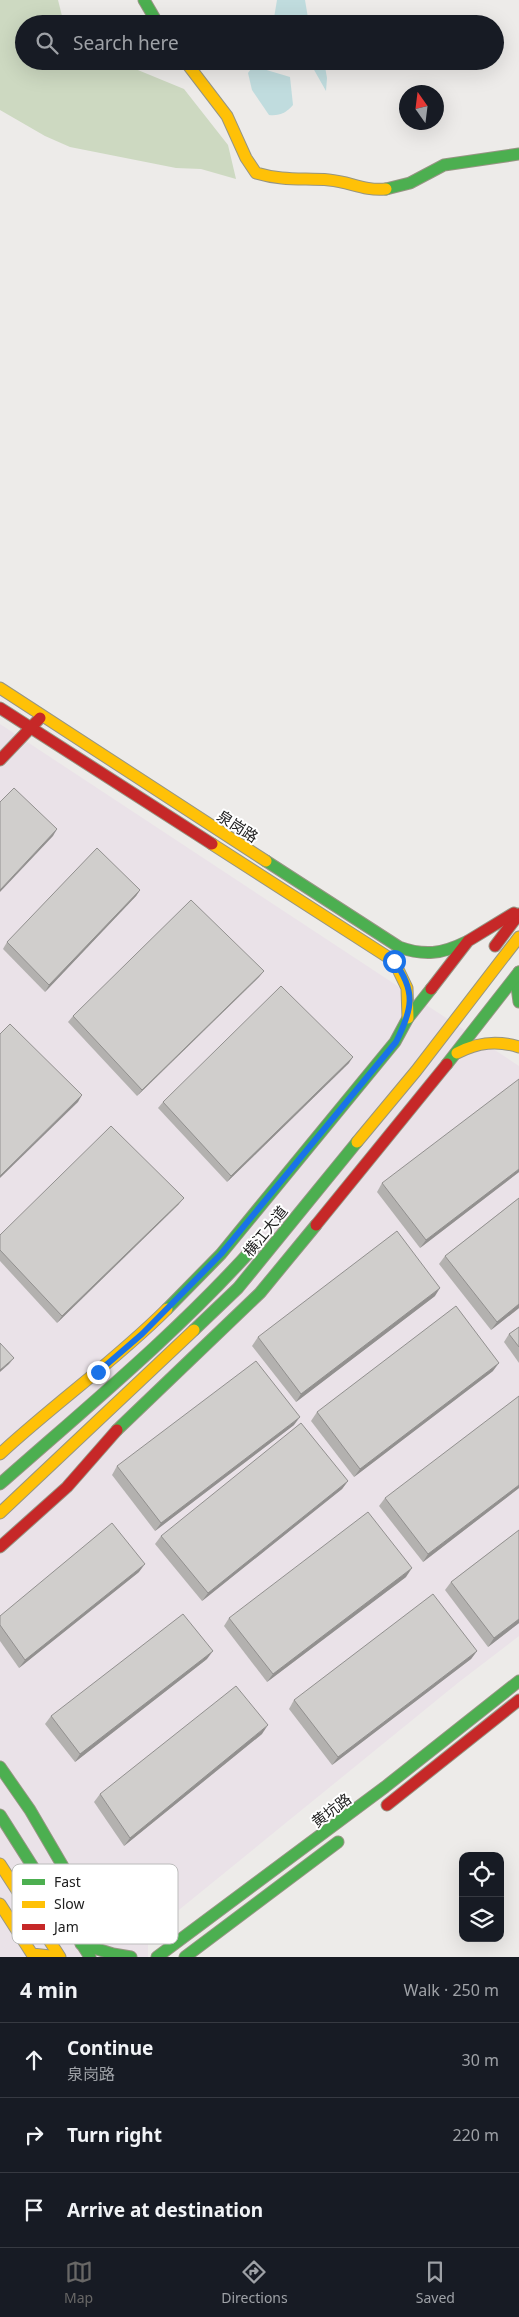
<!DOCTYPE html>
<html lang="en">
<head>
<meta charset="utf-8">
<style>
	:root { --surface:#171b24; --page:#242831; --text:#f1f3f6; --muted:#9ea1a6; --line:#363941; --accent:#686766 }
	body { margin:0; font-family:"Noto Sans","Noto Sans SC",sans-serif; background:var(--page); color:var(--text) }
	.controls { position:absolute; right:15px; bottom:15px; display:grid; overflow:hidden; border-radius:10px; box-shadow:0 5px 20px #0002 }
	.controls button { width:45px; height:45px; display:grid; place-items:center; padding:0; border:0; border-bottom:1px solid var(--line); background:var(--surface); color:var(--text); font:25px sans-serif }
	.compass { position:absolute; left:399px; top:85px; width:45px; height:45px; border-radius:50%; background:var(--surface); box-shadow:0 5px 20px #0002; rotate:346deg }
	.stop { position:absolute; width:15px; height:15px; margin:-11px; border:4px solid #1a73e8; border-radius:50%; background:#fff }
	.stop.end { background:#1a73e8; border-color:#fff; box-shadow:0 1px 5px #0008 }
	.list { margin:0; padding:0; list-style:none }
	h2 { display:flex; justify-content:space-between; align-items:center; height:65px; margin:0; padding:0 20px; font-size:21px }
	h2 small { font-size:16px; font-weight:400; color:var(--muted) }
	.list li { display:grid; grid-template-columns:32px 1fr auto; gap:15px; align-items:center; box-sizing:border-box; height:75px; padding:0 20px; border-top:1px solid var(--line) }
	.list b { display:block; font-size:19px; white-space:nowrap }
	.list p { margin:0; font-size:16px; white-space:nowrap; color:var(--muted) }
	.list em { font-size:16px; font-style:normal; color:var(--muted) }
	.icon { flex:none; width:28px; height:28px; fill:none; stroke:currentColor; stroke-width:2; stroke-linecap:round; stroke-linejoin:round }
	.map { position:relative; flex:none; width:519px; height:1957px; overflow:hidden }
	.search { position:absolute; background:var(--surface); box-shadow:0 5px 20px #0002; left:15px; right:15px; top:15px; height:55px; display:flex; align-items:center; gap:12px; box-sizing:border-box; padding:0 18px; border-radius:28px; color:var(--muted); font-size:19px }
	.sheet { height:290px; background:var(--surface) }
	nav { display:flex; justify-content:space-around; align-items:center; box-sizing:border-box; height:70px; border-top:1px solid var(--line); background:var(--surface); font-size:14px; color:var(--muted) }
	nav a { display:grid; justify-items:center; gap:2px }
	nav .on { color:var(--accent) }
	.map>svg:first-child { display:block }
	.industrial { fill:#eae2e8 }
	.forest { fill:#cdd9c1 }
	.water { fill:#c0dcde }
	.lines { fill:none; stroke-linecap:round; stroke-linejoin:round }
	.fast-casing { stroke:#969583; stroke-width:13 }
	.slow-casing { stroke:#969583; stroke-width:13 }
	.jam-casing { stroke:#969583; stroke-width:13 }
	.fast { stroke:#4caf50; stroke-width:11 }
	.slow { stroke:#ffc107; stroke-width:11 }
	.jam { stroke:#c62828; stroke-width:11 }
	.wall { fill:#b3b1af }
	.shaded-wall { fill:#92908f }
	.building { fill:#d0cecc; stroke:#92908f }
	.route { stroke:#1a73e8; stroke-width:6 }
	.labels { text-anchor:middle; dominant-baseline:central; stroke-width:4; stroke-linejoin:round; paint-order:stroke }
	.street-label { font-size:15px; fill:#202020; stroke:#fff }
	.key { fill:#fff; stroke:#bcbcbc; stroke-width:1 }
	.key-label { font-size:14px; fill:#202020 }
</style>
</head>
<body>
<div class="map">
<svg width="519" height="1957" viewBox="0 0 519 1957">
	<rect width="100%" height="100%" fill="#edebe9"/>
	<path class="industrial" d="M0,724L519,1066V1636L459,1682L148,1935V1957H0Z"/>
	<path class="forest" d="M0,0H58L64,24H24V61H116L184,89L228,145L236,179L201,169L176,168L70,147L45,136L0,110Z"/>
	<g class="water">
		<path d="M277,0H305L309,24H273Z"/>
		<path d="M279,61H324L327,78L326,91L313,68L298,70L281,67Z"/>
		<path d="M253,66L290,77L293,105C286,113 280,116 269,115L252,90L248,73Z"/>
	</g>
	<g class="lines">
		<g class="fast-casing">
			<g id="fast">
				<path d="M144,0L158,24"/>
				<path d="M386,189L410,183L444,165L519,154"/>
				<path d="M266,861L399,947C424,956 442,954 466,942"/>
				<path d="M519,972L517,987L519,1002"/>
				<path d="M447,1064L519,972"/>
				<path d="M167,1309L221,1254L395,1042L408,1018L431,989"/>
				<path d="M194,1330L238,1288L357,1142"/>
				<path d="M117,1430L260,1293L316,1225"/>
				<path d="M0,1484C86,1408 177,1333 254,1247"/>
				<path d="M0,1767L30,1810L89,1911L81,1944L113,1954L131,1957"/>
				<path d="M0,1815L90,1957"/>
				<path d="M157,1957L385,1787L519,1681"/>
				<path d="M185,1957L338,1842"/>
			</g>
		</g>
		<g class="slow-casing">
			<g id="slow">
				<path d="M185,61L227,116L246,158L256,173C283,181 302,178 329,180C351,182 363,191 386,189"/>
				<path d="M0,688L266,861"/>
				<path d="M212,844L394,961L407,988L408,1018"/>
				<path d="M457,1053C478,1042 497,1040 519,1047"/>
				<path d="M357,1142L416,1071L519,937"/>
				<path d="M0,1454C54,1404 115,1361 167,1309"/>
				<path d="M0,1513L194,1330"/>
				<path d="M0,1864L60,1957"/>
				<path d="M0,1904L32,1954L59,1957"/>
			</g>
		</g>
		<g class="jam-casing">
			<g id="jam">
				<path d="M0,708L212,844"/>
				<path d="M0,760L40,718"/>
				<path d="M495,946L519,914"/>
				<path d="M431,989L468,941L514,913"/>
				<path d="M316,1225L447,1064"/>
				<path d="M0,1547L67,1487L117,1430"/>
				<path d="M387,1805L519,1700"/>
			</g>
		</g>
		<use href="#fast" class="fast"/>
		<use href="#slow" class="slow"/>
		<use href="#jam" class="jam"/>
	</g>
	<g class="wall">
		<path d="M140,890L136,896L45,992L3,949L7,942Z"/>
		<path d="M264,971L259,977L137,1096L68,1022L73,1016Z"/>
		<path d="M349,1063L227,1182L158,1108L163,1102Z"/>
		<path d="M519,1172L420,1248L377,1192L382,1183Z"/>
		<path d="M519,1198V1308L491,1330L439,1264L445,1256Z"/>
		<path d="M179,1204L57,1323L0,1261V1235Z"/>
		<path d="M435,1296L296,1402L252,1346L258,1337Z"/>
		<path d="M519,1327V1363L504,1342L509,1334Z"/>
		<path d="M493,1371L354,1477L311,1421L317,1412Z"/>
		<path d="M294,1425L155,1531L112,1475L117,1466Z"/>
		<path d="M348,1481L342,1489L202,1601L155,1544L161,1536Z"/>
		<path d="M519,1488L423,1562L379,1506L385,1498Z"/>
		<path d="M519,1530V1623L488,1647L445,1590L451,1582Z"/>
		<path d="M139,1572L19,1668L0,1641V1616Z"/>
		<path d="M406,1577L267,1682L224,1626L229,1618Z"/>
		<path d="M477,1651L471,1659L332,1765L289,1709L294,1700Z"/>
		<path d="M207,1659L75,1762L45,1724L51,1716Z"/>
		<path d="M262,1734L124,1846L94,1802L100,1794Z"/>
	</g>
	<g class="shaded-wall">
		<path d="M57,829L53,836L0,892V890Z"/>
		<path d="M140,890L136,896L45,992L49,985Z"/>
		<path d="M264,971L259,977L137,1096L142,1090Z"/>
		<path d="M353,1057L349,1063L227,1182L231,1176Z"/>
		<path d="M82,1095L78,1102L0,1178V1176Z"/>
		<path d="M519,1169V1172L420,1248L426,1240Z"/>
		<path d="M184,1198L179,1204L57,1323L62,1316Z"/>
		<path d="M440,1288L435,1296L296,1402L301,1394Z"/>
		<path d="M519,1304V1308L491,1330L497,1322Z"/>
		<path d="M14,1358L9,1364L0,1372V1370Z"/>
		<path d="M499,1363L493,1371L354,1477L360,1469Z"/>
		<path d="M300,1417L294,1425L155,1531L161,1523Z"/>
		<path d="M348,1481L342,1489L202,1601L208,1593Z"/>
		<path d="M519,1485V1488L423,1562L428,1554Z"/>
		<path d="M145,1564L139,1572L19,1668L25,1660Z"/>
		<path d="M412,1568L406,1577L267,1682L273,1674Z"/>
		<path d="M519,1619V1623L488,1647L494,1638Z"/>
		<path d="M213,1651L207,1659L75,1762L80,1754Z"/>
		<path d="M477,1651L471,1659L332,1765L338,1757Z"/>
		<path d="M268,1725L262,1734L124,1846L130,1838Z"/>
	</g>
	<g class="building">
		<path d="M14,788L57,829L0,890V802Z"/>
		<path d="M97,848L140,890L49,985L7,942Z"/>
		<path d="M191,900L264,971L142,1090L73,1016Z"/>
		<path d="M281,986L353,1057L231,1176L163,1102Z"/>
		<path d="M10,1024L82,1095L0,1176V1034Z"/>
		<path d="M519,1079V1169L426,1240L382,1183Z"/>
		<path d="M111,1126L184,1198L62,1316L0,1250V1235Z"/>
		<path d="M519,1198V1304L497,1322L445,1256Z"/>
		<path d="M397,1231L440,1288L301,1394L258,1337Z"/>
		<path d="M456,1306L499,1363L360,1469L317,1412Z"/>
		<path d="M519,1327V1347L509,1334Z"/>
		<path d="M0,1343L14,1358L0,1370Z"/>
		<path d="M256,1361L300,1417L161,1523L117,1466Z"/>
		<path d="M519,1396V1485L428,1554L385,1498Z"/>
		<path d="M301,1423L348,1481L208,1593L161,1536Z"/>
		<path d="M368,1512L412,1568L273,1674L229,1618Z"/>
		<path d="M112,1523L145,1564L25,1660L0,1625V1616Z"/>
		<path d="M519,1530V1619L494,1638L451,1582Z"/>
		<path d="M433,1594L477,1651L338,1757L294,1700Z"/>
		<path d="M183,1614L213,1651L80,1754L51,1716Z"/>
		<path d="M236,1686L268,1725L130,1838L100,1794Z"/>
	</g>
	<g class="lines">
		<path class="route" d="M98,1372L142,1334L221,1254L396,1042C412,1010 417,992 394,961"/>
	</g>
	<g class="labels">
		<g class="street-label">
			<text transform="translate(238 826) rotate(33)">泉岗路</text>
			<text transform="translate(265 1231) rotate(-51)">横江大道</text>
			<text transform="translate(331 1810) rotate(-37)">黄坑路</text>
		</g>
	</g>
	<rect x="12" y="1864" width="166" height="80" rx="8" class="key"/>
	<rect x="22" y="1879" width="23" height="6" fill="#4caf50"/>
	<rect x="22" y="1901" width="23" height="7" fill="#ffc107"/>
	<rect x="22" y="1924" width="23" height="6" fill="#c62828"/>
	<g class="key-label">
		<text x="54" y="1887">Fast</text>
		<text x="54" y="1909">Slow</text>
		<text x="54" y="1932">Jam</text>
	</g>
</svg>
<div class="controls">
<button><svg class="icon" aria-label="locate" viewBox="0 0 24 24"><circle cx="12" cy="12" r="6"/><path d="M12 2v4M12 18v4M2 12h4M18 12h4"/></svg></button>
<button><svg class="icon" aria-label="layers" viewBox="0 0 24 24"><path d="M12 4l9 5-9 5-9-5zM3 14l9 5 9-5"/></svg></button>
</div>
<svg class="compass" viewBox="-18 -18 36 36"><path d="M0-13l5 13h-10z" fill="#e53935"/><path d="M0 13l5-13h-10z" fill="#9ea1a6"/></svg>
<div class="stop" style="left:394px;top:961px"></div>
<div class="stop end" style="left:98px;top:1372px"></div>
<div class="search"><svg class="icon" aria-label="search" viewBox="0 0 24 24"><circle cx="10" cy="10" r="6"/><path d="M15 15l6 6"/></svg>Search here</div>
</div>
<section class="sheet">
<h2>4 min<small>Walk · 250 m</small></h2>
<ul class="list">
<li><svg class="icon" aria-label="ahead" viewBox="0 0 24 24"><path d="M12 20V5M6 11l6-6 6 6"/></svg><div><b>Continue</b><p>泉岗路</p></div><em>30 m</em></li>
<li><svg class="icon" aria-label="right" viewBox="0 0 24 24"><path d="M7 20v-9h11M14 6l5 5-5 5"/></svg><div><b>Turn right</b></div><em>220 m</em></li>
<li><svg class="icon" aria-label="arrive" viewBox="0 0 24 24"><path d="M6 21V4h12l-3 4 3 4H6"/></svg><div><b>Arrive at destination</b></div></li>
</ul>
</section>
<nav>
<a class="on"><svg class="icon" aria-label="map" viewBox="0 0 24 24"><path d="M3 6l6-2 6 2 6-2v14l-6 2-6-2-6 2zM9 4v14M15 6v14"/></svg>Map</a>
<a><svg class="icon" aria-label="directions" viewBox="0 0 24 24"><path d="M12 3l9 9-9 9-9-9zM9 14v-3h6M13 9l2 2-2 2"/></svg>Directions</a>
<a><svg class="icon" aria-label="saved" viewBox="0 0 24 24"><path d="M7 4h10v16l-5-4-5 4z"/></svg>Saved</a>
</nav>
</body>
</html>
